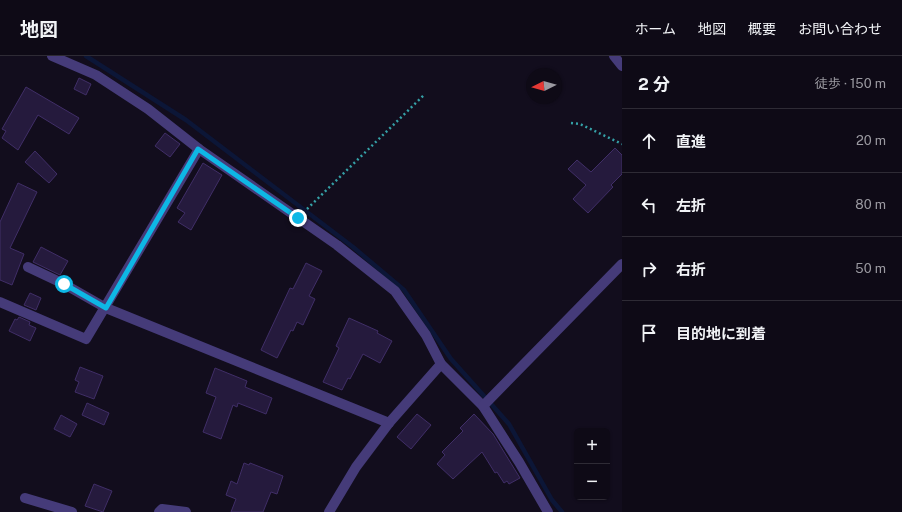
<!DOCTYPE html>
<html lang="ja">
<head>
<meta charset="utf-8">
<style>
	:root { --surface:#0e0a16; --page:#17131f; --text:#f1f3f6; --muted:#9b9aa1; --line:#2e2b35 }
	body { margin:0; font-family:"Public Sans","Noto Sans JP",sans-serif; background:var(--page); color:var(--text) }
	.controls { position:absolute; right:12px; bottom:12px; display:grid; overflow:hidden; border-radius:6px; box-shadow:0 1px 3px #0004 }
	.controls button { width:36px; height:36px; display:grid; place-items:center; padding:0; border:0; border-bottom:1px solid var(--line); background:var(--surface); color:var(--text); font:20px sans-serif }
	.compass { position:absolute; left:526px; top:12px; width:36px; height:36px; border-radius:50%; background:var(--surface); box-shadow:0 1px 3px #0004; rotate:265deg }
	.stop { position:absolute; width:12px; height:12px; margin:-9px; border:3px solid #0eb7e5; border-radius:50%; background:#fff }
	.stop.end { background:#0eb7e5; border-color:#fff; box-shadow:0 1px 4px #0008 }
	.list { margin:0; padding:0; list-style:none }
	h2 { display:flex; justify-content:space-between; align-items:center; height:52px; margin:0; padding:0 16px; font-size:17px }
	h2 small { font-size:13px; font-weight:400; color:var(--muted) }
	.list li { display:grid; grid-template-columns:26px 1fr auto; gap:12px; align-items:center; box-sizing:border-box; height:64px; padding:0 16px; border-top:1px solid var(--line) }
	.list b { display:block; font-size:15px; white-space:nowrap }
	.list em { font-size:13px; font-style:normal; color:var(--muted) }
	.icon { flex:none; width:22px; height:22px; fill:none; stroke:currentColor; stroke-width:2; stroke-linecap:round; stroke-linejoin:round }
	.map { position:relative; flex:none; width:622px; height:456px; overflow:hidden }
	header { display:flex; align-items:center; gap:24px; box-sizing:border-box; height:56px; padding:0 20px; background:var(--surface); border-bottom:1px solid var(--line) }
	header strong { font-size:19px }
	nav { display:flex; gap:22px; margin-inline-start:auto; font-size:14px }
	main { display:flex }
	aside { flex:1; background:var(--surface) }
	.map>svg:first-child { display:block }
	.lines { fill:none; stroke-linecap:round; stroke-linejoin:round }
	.stream { stroke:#0c1637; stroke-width:4.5 }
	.building { fill:#251a3d; stroke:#402e67 }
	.path { stroke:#35a1a7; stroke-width:2.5; stroke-dasharray:2 3; stroke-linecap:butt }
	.minor { stroke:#453b79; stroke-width:10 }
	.route { stroke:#0eb7e5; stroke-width:5 }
</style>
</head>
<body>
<header>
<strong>地図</strong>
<nav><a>ホーム</a><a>地図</a><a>概要</a><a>お問い合わせ</a></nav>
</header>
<main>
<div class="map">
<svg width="622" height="456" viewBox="0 0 622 456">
	<rect width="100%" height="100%" fill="#120d1d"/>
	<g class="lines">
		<path class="stream" d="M86,0L186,64L353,191L404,234L451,303L509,368L552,444L562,456"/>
	</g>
	<g class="building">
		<path d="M79,22L91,28L86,39L74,33Z"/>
		<path d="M26,31L79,62L69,78L38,59L18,94L2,82L6,75L2,73Z"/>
		<path d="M165,77L180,88L170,101L155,90Z"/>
		<path d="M615,92L622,99V118L611,129L613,131L588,157L573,143L586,129L568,113L577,104L591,116Z"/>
		<path d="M35,95L57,118L49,127L25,106Z"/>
		<path d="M203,107L222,119L191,174L178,166L185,157L177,152Z"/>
		<path d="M18,127L37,136L10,192L24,198L12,229L0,224V166Z"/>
		<path d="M41,191L68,205L60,219L33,206Z"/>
		<path d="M306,207L322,215L309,240L315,243L303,269L297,266L293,275L291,274L277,302L261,294L290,232L293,233Z"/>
		<path d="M30,237L41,242L36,254L24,249Z"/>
		<path d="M19,261L30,266L29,269L36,272L30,285L9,275L15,263L17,264Z"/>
		<path d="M349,262L378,275L377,277L392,285L380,307L363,298L350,323L348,322L342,334L323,326L339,292L336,290Z"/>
		<path d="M80,311L103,320L94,343L75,336L79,326L75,324Z"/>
		<path d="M215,312L247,325L245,331L272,342L266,358L238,347L237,351L233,349L221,383L203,376L216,341L206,337Z"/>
		<path d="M87,347L109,357L104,369L82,359Z"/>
		<path d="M417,358L431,369L411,393L397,381Z"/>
		<path d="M474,358L493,378L520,422L509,428L507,425L504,427L497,416L495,417L482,396L453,423L437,408L445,399L442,396L463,375L460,372Z"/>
		<path d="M61,359L77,368L70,381L54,373Z"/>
		<path d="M244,407L249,409L250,407L283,420L277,438L271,436L263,456H231L236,443L226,439L231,425L237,428Z"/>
		<path d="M94,428L112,435L103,456L85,450Z"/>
	</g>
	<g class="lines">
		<g class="path">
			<path d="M571,67L580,68L622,88"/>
			<path d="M307,153L424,39"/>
		</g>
		<g class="minor">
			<path d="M52,0L96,19L148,53L199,93L337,189L395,235L426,279L441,308L483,350L519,406L548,456"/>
			<path d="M614,0L622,10"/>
			<path d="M28,211L64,228L106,252L389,367"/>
			<path d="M0,246L86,283L199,93"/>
			<path d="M483,350L622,208"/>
			<path d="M25,442L72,456"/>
			<path d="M159,456L162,453L186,456"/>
			<path d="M329,456L356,411L389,367L441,308"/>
		</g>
	</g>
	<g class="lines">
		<path class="route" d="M64,228L106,252L198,93L298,162"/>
	</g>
</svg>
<div class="controls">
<button>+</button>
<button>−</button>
</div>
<svg class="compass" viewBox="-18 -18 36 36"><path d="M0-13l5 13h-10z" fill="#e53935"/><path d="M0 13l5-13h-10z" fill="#9b9aa1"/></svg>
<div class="stop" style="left:64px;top:228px"></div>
<div class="stop end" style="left:298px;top:162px"></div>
</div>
<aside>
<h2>2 分<small>徒歩 · 150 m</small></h2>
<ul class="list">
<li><svg class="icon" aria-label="ahead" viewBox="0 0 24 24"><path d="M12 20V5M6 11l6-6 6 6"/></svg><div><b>直進</b></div><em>20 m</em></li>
<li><svg class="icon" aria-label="left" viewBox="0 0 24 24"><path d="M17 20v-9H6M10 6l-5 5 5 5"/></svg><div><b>左折</b></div><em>80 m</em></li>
<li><svg class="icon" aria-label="right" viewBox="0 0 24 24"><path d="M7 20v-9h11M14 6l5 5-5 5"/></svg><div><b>右折</b></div><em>50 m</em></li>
<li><svg class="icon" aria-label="arrive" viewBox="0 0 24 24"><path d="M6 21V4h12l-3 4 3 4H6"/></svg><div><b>目的地に到着</b></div></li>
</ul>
</aside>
</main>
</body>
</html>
